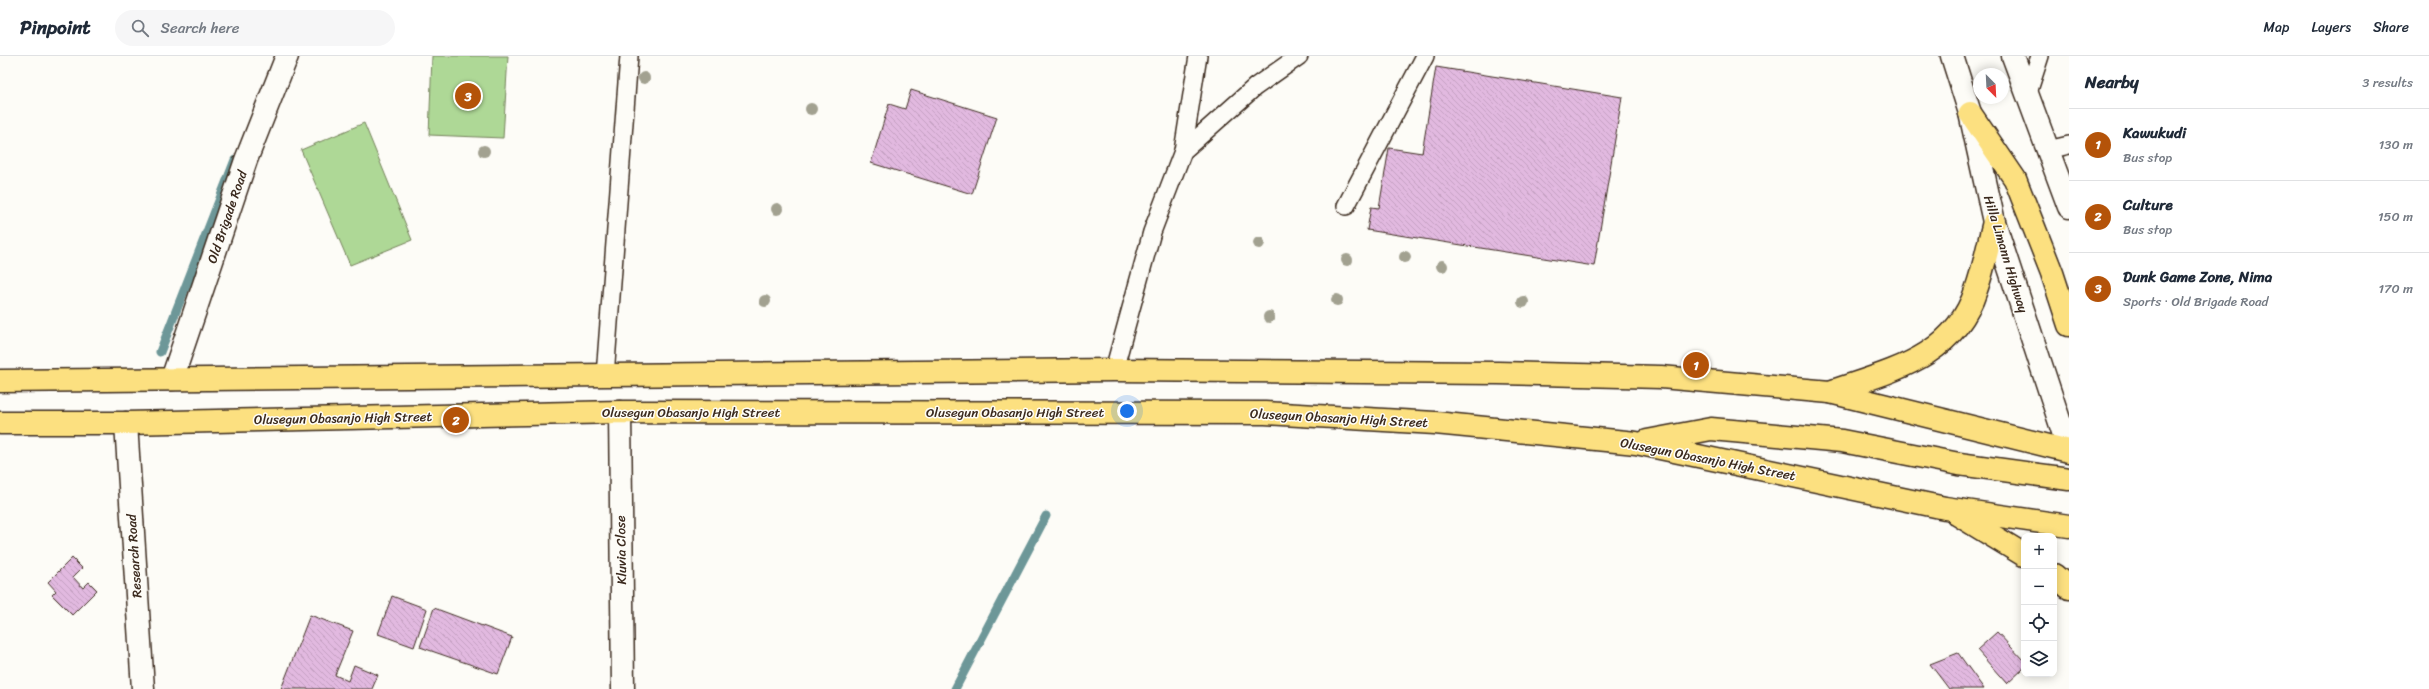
<!DOCTYPE html>
<html lang="en">
<head>
<meta charset="utf-8">
<style>
	:root { --surface:#fff; --page:#f6f6f7; --text:#1f2937; --muted:#747a83; --line:#e0e1e3; --accent:#b45309 }
	body { margin:0; font-family:Sriracha,sans-serif; background:var(--page); color:var(--text) }
	.controls { position:absolute; right:12px; bottom:12px; display:grid; overflow:hidden; border-radius:8px; box-shadow:0 2px 10px #0003 }
	.controls button { width:36px; height:36px; display:grid; place-items:center; padding:0; border:0; border-bottom:1px solid var(--line); background:var(--surface); color:var(--text); font:20px sans-serif }
	.compass { position:absolute; left:1973px; top:12px; width:36px; height:36px; border-radius:50%; background:var(--surface); box-shadow:0 2px 10px #0003; rotate:156deg }
	.you { position:absolute; left:1127px; top:355px; width:14px; height:14px; margin:-10px; border:3px solid #fff; border-radius:50%; background:#1a73e8; box-shadow:0 0 0 6px #1a73e833 }
	.badge { display:grid; place-items:center; width:26px; height:26px; border-radius:50%; background:var(--accent); color:#fff; font-size:13px; font-weight:700 }
	.pin { position:absolute; translate:-50% -50%; border:2px solid #fff; box-shadow:0 1px 4px #0006 }
	.list { margin:0; padding:0; list-style:none }
	h2 { display:flex; justify-content:space-between; align-items:center; height:52px; margin:0; padding:0 16px; font-size:17px }
	h2 small { font-size:13px; font-weight:400; color:var(--muted) }
	.list li { display:grid; grid-template-columns:26px 1fr auto; gap:12px; align-items:center; box-sizing:border-box; height:72px; padding:0 16px; border-top:1px solid var(--line) }
	.list b { display:block; font-size:15px; white-space:nowrap }
	.list p { margin:0; font-size:13px; white-space:nowrap; color:var(--muted) }
	.list em { font-size:13px; font-style:normal; color:var(--muted) }
	.icon { flex:none; width:22px; height:22px; fill:none; stroke:currentColor; stroke-width:2; stroke-linecap:round; stroke-linejoin:round }
	.map { position:relative; flex:none; width:2069px; height:633px; overflow:hidden }
	header { display:flex; align-items:center; gap:24px; box-sizing:border-box; height:56px; padding:0 20px; background:var(--surface); border-bottom:1px solid var(--line) }
	header strong { font-size:19px }
	nav { display:flex; gap:22px; margin-inline-start:auto; font-size:14px }
	.search { width:280px; height:36px; background:var(--page); display:flex; align-items:center; gap:10px; box-sizing:border-box; padding:0 14px; border-radius:22px; color:var(--muted); font-size:15px }
	main { display:flex }
	aside { flex:1; background:var(--surface) }
	.map>svg:first-child { display:block }
	.pitch { fill:#aed896; stroke:#74815a }
	.lines { fill:none; stroke-linecap:round; stroke-linejoin:round }
	.stream { stroke:#6d9798; stroke-width:9 }
	.building { fill:url(#building-back-hatch); stroke:#3b2a1e }
	.lane-casing { stroke:#3b2a1e; stroke-width:20 }
	.street-casing { stroke:#3b2a1e; stroke-width:25 }
	.secondary-casing { stroke:#3b2a1e; stroke-width:25 }
	.primary-casing { stroke:#3b2a1e; stroke-width:25 }
	.lane { stroke:#fdfcf7; stroke-width:17 }
	.street { stroke:#fdfcf7; stroke-width:22 }
	.secondary { stroke:#fdfcf7; stroke-width:22 }
	.primary { stroke:#fce080; stroke-width:22 }
	.tree { fill:#a2a190 }
	.labels { text-anchor:middle; dominant-baseline:central; stroke-width:3; stroke-linejoin:round; paint-order:stroke }
	.street-label { font-size:13px; fill:#3b2a1e; stroke:#fdfcf7 }
</style>
</head>
<body>
<header>
<strong>Pinpoint</strong>
<div class="search"><svg class="icon" aria-label="search" viewBox="0 0 24 24"><circle cx="10" cy="10" r="6"/><path d="M15 15l6 6"/></svg>Search here</div>
<nav><a>Map</a><a>Layers</a><a>Share</a></nav>
</header>
<main>
<div class="map">
<svg width="2069" height="633" viewBox="0 0 2069 633">
	<defs>
		<pattern id="building-back-hatch" width="6" height="6" patternUnits="userSpaceOnUse"><rect width="6" height="6" fill="#e2b9e0"/><path d="M-1 5l2 2M0 0l6 6M5-1l2 2" fill="none" stroke="#c39fc0"/></pattern>
	</defs>
	<rect width="100%" height="100%" fill="#fdfcf7"/>
	<filter id="ink" filterUnits="userSpaceOnUse"><feTurbulence type="fractalNoise" baseFrequency=".025" numOctaves="2"/><feDisplacementMap in="SourceGraphic" scale="8" xChannelSelector="R" yChannelSelector="G"/><feConvolveMatrix kernelMatrix="1 2 1 2 8 2 1 2 1" color-interpolation-filters="sRGB"/></filter>
	<g filter="url(#ink)">
		<g class="pitch">
			<path d="M432,0H508L503,82L429,79Z"/>
			<path d="M364,67L412,184L350,209L301,94Z"/>
		</g>
		<g class="lines">
			<g class="stream">
				<path d="M160,296L235,104"/>
				<path d="M955,633L1046,460"/>
			</g>
		</g>
		<g class="building">
			<path d="M1436,11L1622,41L1594,210L1367,174L1371,151L1379,152L1389,92L1422,97Z"/>
			<path d="M911,34L997,61L972,138L871,107L889,48L905,53Z"/>
			<path d="M72,502L82,512L73,521L83,532L89,526L97,534L72,559L52,539L56,535L48,526Z"/>
			<path d="M392,540L427,553L414,591L378,578Z"/>
			<path d="M434,552L512,581L498,618L420,591Z"/>
			<path d="M310,559L353,575L335,619L348,625L354,609L378,619L372,633H281Z"/>
			<path d="M1997,576L2024,605V612L2007,628L1977,594Z"/>
			<path d="M1958,597L1984,633H1949L1930,608Z"/>
		</g>
		<g class="lines">
			<g class="lane-casing">
				<g id="lane">
					<path d="M2028,37L2040,0"/>
					<path d="M2048,94L2069,89"/>
					<path d="M1183,95L1198,0"/>
					<path d="M1346,150L1425,0"/>
					<path d="M1114,314L1152,176L1183,95L1255,31L1299,0"/>
					<path d="M605,320L629,0"/>
				</g>
			</g>
			<g class="street-casing">
				<g id="street">
					<path d="M172,323L246,104L287,0"/>
					<path d="M620,356L623,633"/>
					<path d="M126,367L143,633"/>
				</g>
			</g>
			<g class="secondary-casing">
				<g id="secondary">
					<path d="M1952,0L1970,57L1994,166L2069,394"/>
					<path d="M2013,0L2069,151"/>
				</g>
			</g>
			<g class="primary-casing">
				<g id="primary">
					<path d="M1970,57L2015,123L2052,217L2069,269"/>
					<path d="M0,325L1114,314L1498,317L1661,321L1830,336L2069,395"/>
					<path d="M1830,336C1889,315 1954,303 1976,234C1984,212 1988,189 1994,166"/>
					<path d="M0,367H126L620,356L1265,357L1435,367L1636,387L1945,452L2069,470"/>
					<path d="M1647,385L1711,373L1842,385L1959,408L2069,423"/>
					<path d="M1957,458L2024,499"/>
					<path d="M2054,519L2069,532"/>
				</g>
			</g>
			<use href="#lane" class="lane"/>
			<use href="#street" class="street"/>
			<use href="#secondary" class="secondary"/>
			<use href="#primary" class="primary"/>
		</g>
		<g class="tree">
			<circle cx="644" cy="22" r="6"/>
			<circle cx="811" cy="53" r="6"/>
			<circle cx="484" cy="95" r="6"/>
			<circle cx="777" cy="153" r="6"/>
			<circle cx="1259" cy="187" r="6"/>
			<circle cx="1405" cy="201" r="6"/>
			<circle cx="1347" cy="204" r="6"/>
			<circle cx="1442" cy="210" r="6"/>
			<circle cx="1337" cy="244" r="6"/>
			<circle cx="765" cy="245" r="6"/>
			<circle cx="1523" cy="246" r="6"/>
			<circle cx="1269" cy="261" r="6"/>
		</g>
	</g>
	<g class="labels">
		<g class="street-label">
			<text transform="translate(227 161) rotate(-71)">Old Brigade Road</text>
			<text transform="translate(2006 198) rotate(73)">Hilla Limann Highway</text>
			<text x="691" y="356">Olusegun Obasanjo High Street</text>
			<text x="1015" y="356">Olusegun Obasanjo High Street</text>
			<text transform="translate(343 362) rotate(-1)">Olusegun Obasanjo High Street</text>
			<text transform="translate(1339 362) rotate(3)">Olusegun Obasanjo High Street</text>
			<text transform="translate(1708 403) rotate(11)">Olusegun Obasanjo High Street</text>
			<text transform="translate(621 494) rotate(-91)">Kluvia Close</text>
			<text transform="translate(134 500) rotate(-94)">Research Road</text>
		</g>
	</g>
</svg>
<div class="controls">
<button>+</button>
<button>−</button>
<button><svg class="icon" aria-label="locate" viewBox="0 0 24 24"><circle cx="12" cy="12" r="6"/><path d="M12 2v4M12 18v4M2 12h4M18 12h4"/></svg></button>
<button><svg class="icon" aria-label="layers" viewBox="0 0 24 24"><path d="M12 4l9 5-9 5-9-5zM3 14l9 5 9-5"/></svg></button>
</div>
<svg class="compass" viewBox="-18 -18 36 36"><path d="M0-13l5 13h-10z" fill="#e53935"/><path d="M0 13l5-13h-10z" fill="#747a83"/></svg>
<div class="you"></div>
<div class="pin badge" style="left:1696px;top:309px">1</div>
<div class="pin badge" style="left:456px;top:364px">2</div>
<div class="pin badge" style="left:468px;top:40px">3</div>
</div>
<aside>
<h2>Nearby<small>3 results</small></h2>
<ul class="list">
<li><span class="badge">1</span><div><b>Kawukudi</b><p>Bus stop</p></div><em>130 m</em></li>
<li><span class="badge">2</span><div><b>Culture</b><p>Bus stop</p></div><em>150 m</em></li>
<li><span class="badge">3</span><div><b>Dunk Game Zone, Nima</b><p>Sports · Old Brigade Road</p></div><em>170 m</em></li>
</ul>
</aside>
</main>
</body>
</html>
